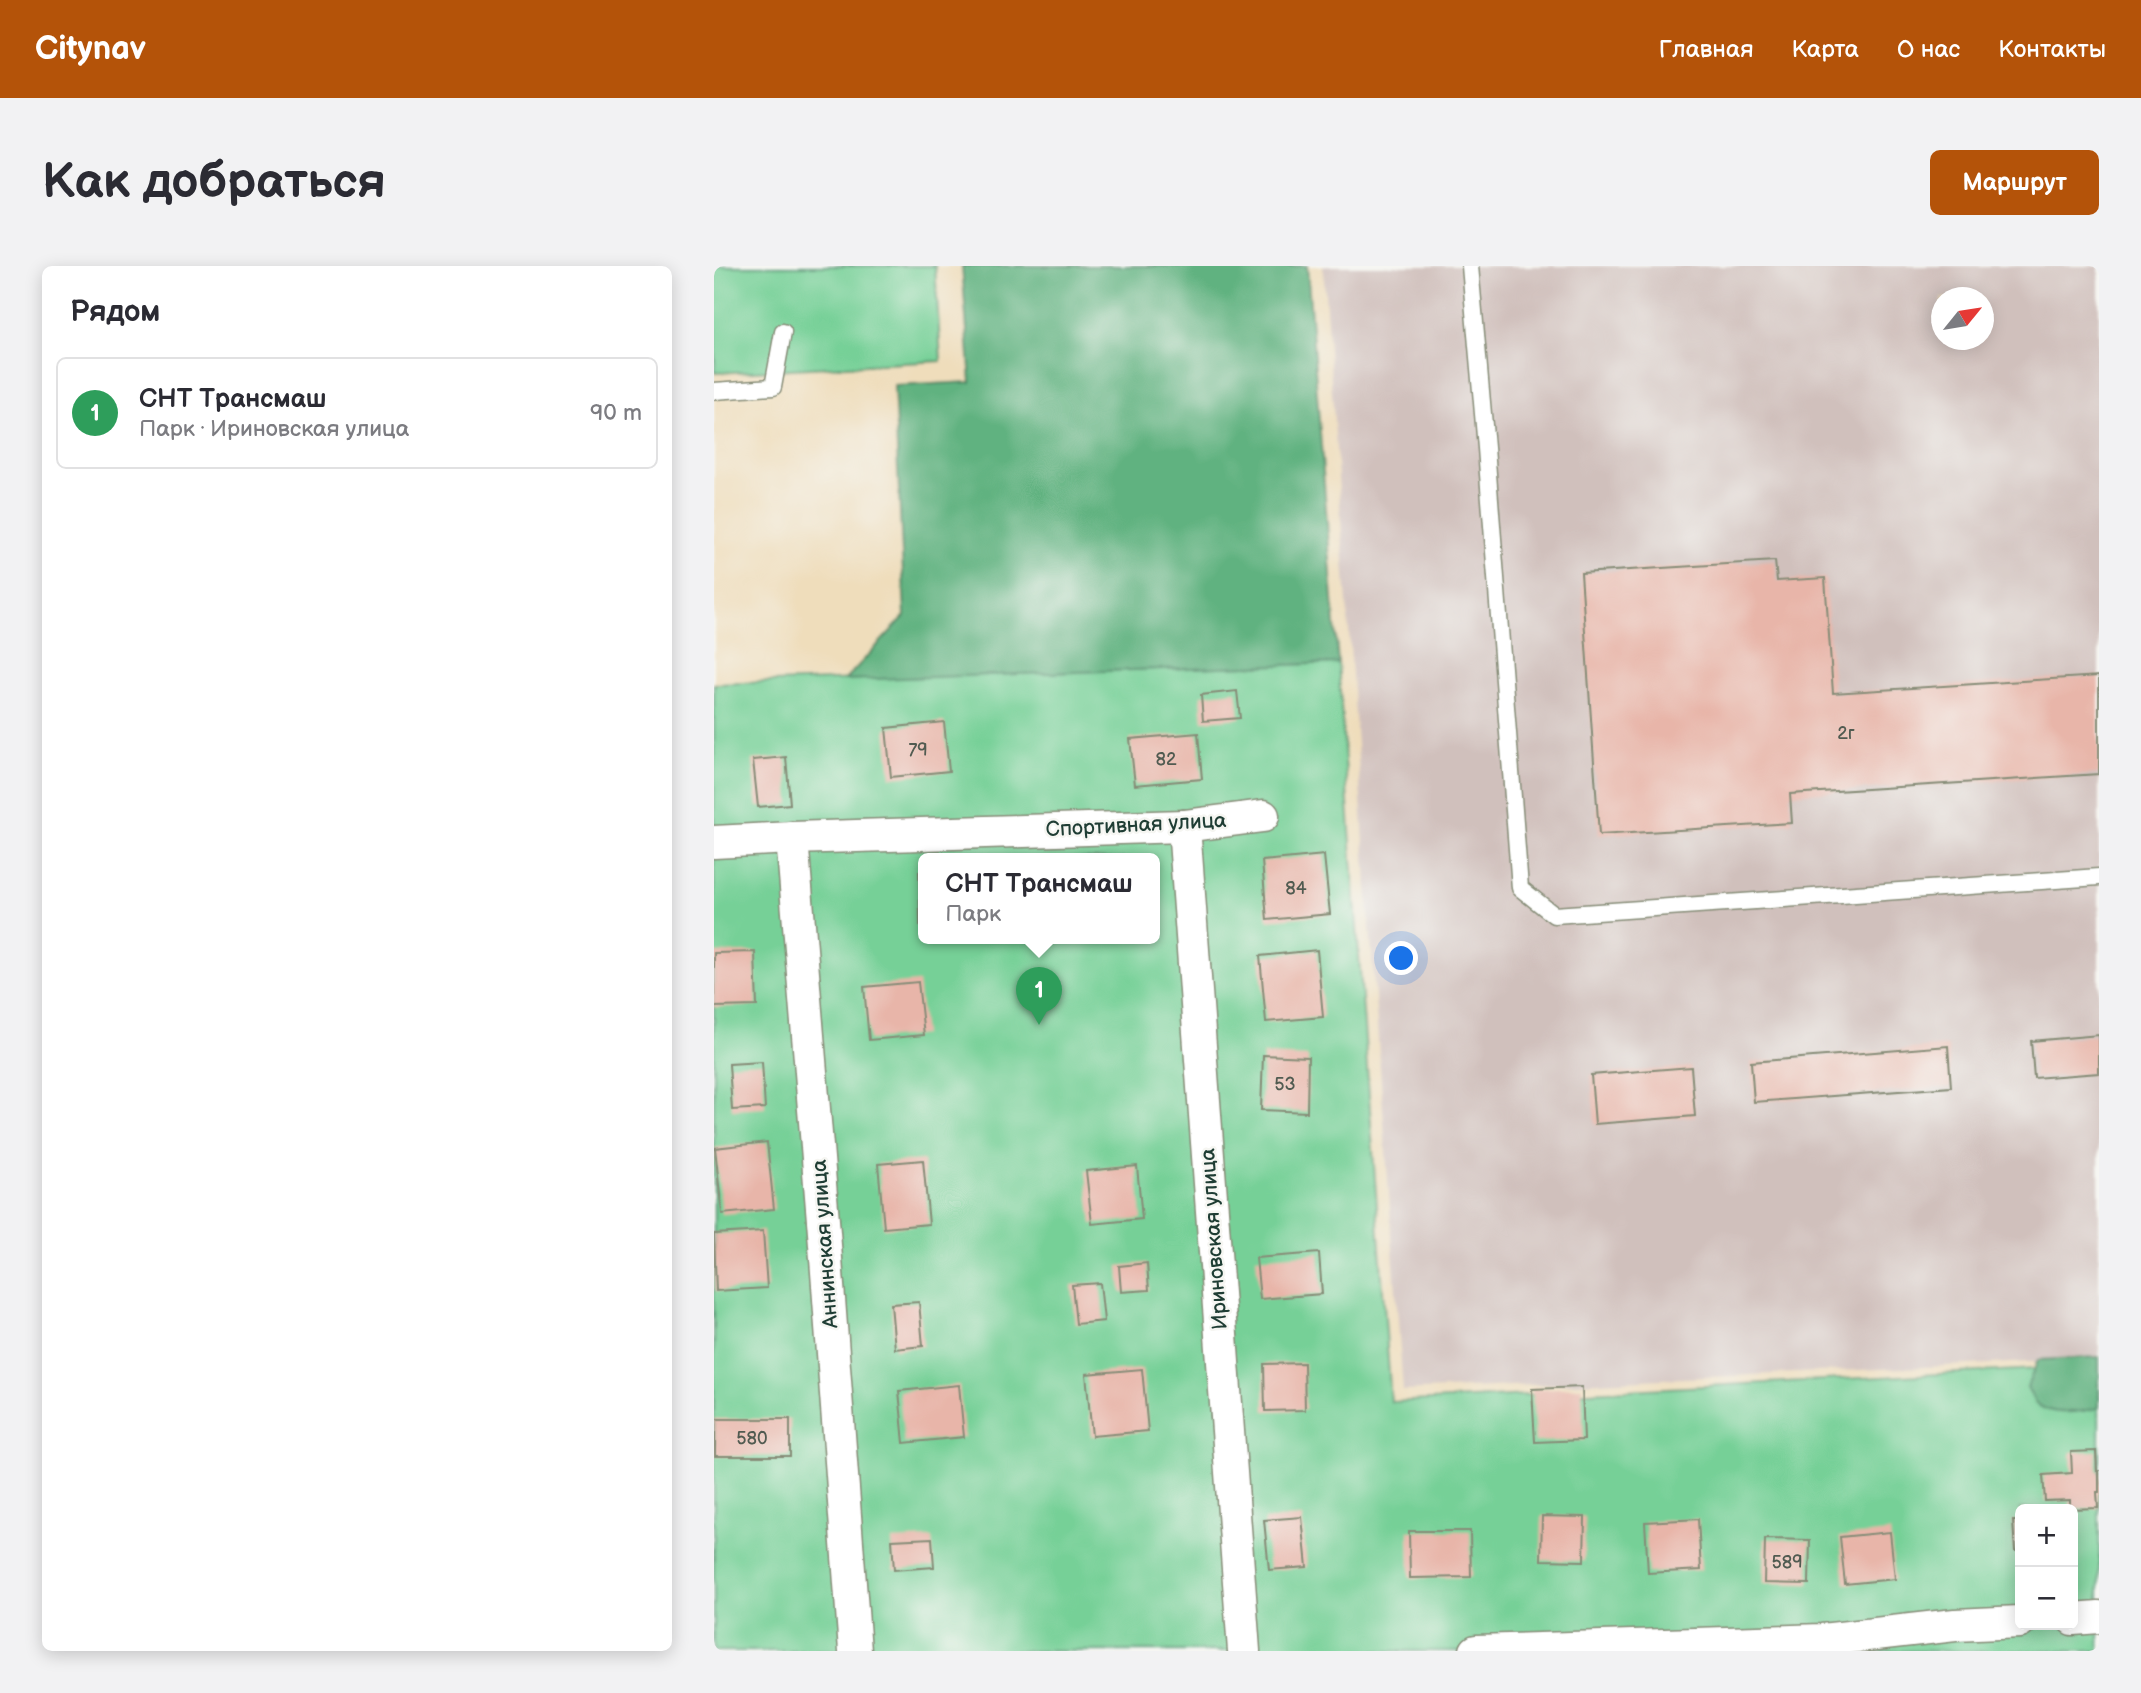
<!DOCTYPE html>
<html lang="ru">
<head>
<meta charset="utf-8">
<style>
	:root { --surface:#fff; --page:#f2f2f3; --text:#2b2b33; --muted:#7c7c81; --line:#e1e1e2; --accent:#b45309 }
	body { margin:0; font-family:"Balsamiq Sans",sans-serif; background:var(--page); color:var(--text) }
	.controls { position:absolute; right:21px; bottom:21px; display:grid; overflow:hidden; border-radius:10px; box-shadow:0 4px 18px #0003 }
	.controls button { width:63px; height:63px; display:grid; place-items:center; padding:0; border:0; border-bottom:2px solid var(--line); background:var(--surface); color:var(--text); font:35px sans-serif }
	.compass { position:absolute; left:1217px; top:21px; width:63px; height:63px; border-radius:50%; background:var(--surface); box-shadow:0 4px 18px #0003; rotate:60deg }
	.you { position:absolute; left:688px; top:693px; width:24px; height:24px; margin:-18px; border:5px solid #fff; border-radius:50%; background:#1a73e8; box-shadow:0 0 0 10px #1a73e833 }
	.badge { display:grid; place-items:center; width:46px; height:46px; border-radius:50%; background:var(--accent); color:#fff; font-size:23px; font-weight:700 }
	.pin { position:absolute; translate:-50% -58px; filter:drop-shadow(0 2px 4px #0008) }
	.pin::after { content:''; position:absolute; top:37px; width:24px; height:21px; background:inherit; clip-path:polygon(0 0,100% 0,50% 100%) }
	.popup { position:absolute; left:204px; top:587px; width:242px; height:91px; box-sizing:border-box; display:grid; place-content:center; border-radius:10px; background:var(--surface); filter:drop-shadow(0 2px 5px #0005); font-size:23px; white-space:nowrap; color:var(--muted) }
	.popup b { font-size:26px; color:var(--text) }
	.popup::after { content:''; position:absolute; left:50%; top:100%; margin-left:-14px; border:14px solid transparent; border-top-color:var(--surface) }
	.list { margin:0; padding:0; list-style:none }
	h2 { display:flex; justify-content:space-between; align-items:center; height:91px; margin:0; padding:0 28px; font-size:30px }
	h2 small { font-size:23px; font-weight:400; color:var(--muted) }
	.list li { display:grid; grid-template-columns:46px 1fr auto; gap:21px; align-items:center; box-sizing:border-box; height:112px; margin:0 14px 14px; padding:0 14px; border:2px solid var(--line); border-radius:10px }
	.list b { display:block; font-size:26px; white-space:nowrap }
	.list p { margin:0; font-size:23px; white-space:nowrap; color:var(--muted) }
	.list em { font-size:23px; font-style:normal; color:var(--muted) }
	.map { position:relative; flex:none; width:1385px; height:1385px; overflow:hidden; border-radius:10px }
	header { display:flex; align-items:center; gap:42px; box-sizing:border-box; height:98px; padding:0 35px; background:var(--accent); color:#fff }
	header strong { font-size:33px }
	nav { display:flex; gap:38px; margin-inline-start:auto; font-size:24px }
	.intro { display:flex; align-items:center; justify-content:space-between; box-sizing:border-box; height:168px; padding:0 42px }
	h1 { margin:0; font-size:49px }
	.button { padding:18px 32px; border-radius:10px; background:var(--accent); color:#fff; font-size:24px; font-weight:700 }
	main { display:flex; gap:42px; padding:0 42px }
	aside { flex:1; background:var(--surface); border-radius:10px; box-shadow:0 4px 18px #0003 }
	.map>svg:first-child { display:block }
	.industrial { fill:#d0c0bc; fill-rule:evenodd }
	.green { fill:#76d097; stroke:#4a8666; stroke-width:2; fill-rule:evenodd }
	.forest { fill:#60b280; stroke:#40785a; stroke-width:2 }
	.building { fill:#e8b5a9 }
	.lines { fill:none; stroke-linecap:round; stroke-linejoin:round }
	.service-casing { stroke:#878d78; stroke-width:19 }
	.minor-casing { stroke:#878d78; stroke-width:35 }
	.service { stroke:#fff; stroke-width:16 }
	.minor { stroke:#fff; stroke-width:32 }
	.labels { text-anchor:middle; dominant-baseline:central; stroke-width:5; stroke-linejoin:round; paint-order:stroke }
	.number-label { font-size:18px; fill:#515b51 }
	.street-label { font-size:21px; fill:#1f3d34; stroke:#f6f6f2 }
</style>
</head>
<body>
<header>
<strong>Citynav</strong>
<nav><a>Главная</a><a>Карта</a><a>О нас</a><a>Контакты</a></nav>
</header>
<div class="intro"><h1>Как добраться</h1><a class="button">Маршрут</a></div>
<main>
<aside>
<h2>Рядом<small></small></h2>
<ul class="list">
<li><span class="badge" style="background:#2e9e5b">1</span><div><b>СНТ Трансмаш</b><p>Парк · Ириновская улица</p></div><em>90 m</em></li>
</ul>
</aside>
<div class="map">
<svg width="1385" height="1385" viewBox="0 0 1385 1385">
	<rect width="100%" height="100%" fill="#f6f6f2"/>
	<filter id="ink" filterUnits="userSpaceOnUse"><feTurbulence type="fractalNoise" baseFrequency=".0143" numOctaves="2"/><feDisplacementMap in="SourceGraphic" scale="14" xChannelSelector="R" yChannelSelector="G"/><feConvolveMatrix kernelMatrix="1 2 1 2 8 2 1 2 1" color-interpolation-filters="sRGB"/></filter>
	<filter id="wash" filterUnits="userSpaceOnUse"><feTurbulence type="fractalNoise" baseFrequency=".00686" numOctaves="4" result="noise"/><feDisplacementMap in="SourceGraphic" scale="28" xChannelSelector="R" yChannelSelector="G"/><feGaussianBlur stdDeviation="1.57" result="paint"/><feColorMatrix in="noise" values="0 0 0 0 0 0 0 0 0 0 0 0 0 0 0 0 0 1.4 0 .05"/><feComposite in="paint" operator="in"/></filter>
	<g filter="url(#wash)">
		<rect width="100%" height="100%" fill="#efddbb"/>
		<path class="industrial" d="M609,0H1385V1093L689,1125ZM1227,32H1269V74H1227Z"/>
		<g class="green">
			<path d="M0,0H221L227,95L1,107Z"/>
			<path d="M624,397L677,1136L1385,1100V1385H0V418ZM210,593H440V673H210ZM1306,1243H1359V1359H1306Z"/>
		</g>
		<g class="forest">
			<path d="M248,0H593L624,397L131,414L191,350L180,120L257,116Z"/>
			<path d="M1385,1091V1142C1367,1146 1336,1151 1322,1137C1318,1133 1316,1126 1313,1121L1324,1094Z"/>
		</g>
		<g id="blocks">
			<g class="building">
				<path d="M1061,295L1063,315L1111,312L1119,427L1385,410V508L1076,528L1078,557L885,569L867,307Z"/>
				<path d="M523,425L526,452L489,455L487,429Z"/>
				<path d="M230,456L235,505L177,511L172,462Z"/>
				<path d="M484,467L488,513L421,519L416,473Z"/>
				<path d="M72,491L76,538L44,541L39,494Z"/>
				<path d="M610,589L616,648L553,654L548,595Z"/>
				<path d="M205,606H210V659H206Z"/>
				<path d="M603,684L609,751L552,756L546,690Z"/>
				<path d="M41,686L43,740L0,741V687Z"/>
				<path d="M204,716L210,769L155,774L150,721Z"/>
				<path d="M1385,769V807L1320,812L1317,775Z"/>
				<path d="M1234,780L1237,821L1040,836L1037,796Z"/>
				<path d="M549,789L594,791L593,846L547,844Z"/>
				<path d="M48,796L51,842L18,844L15,798Z"/>
				<path d="M977,801L981,850L881,858L877,809Z"/>
				<path d="M53,876L60,943L8,948L1,882Z"/>
				<path d="M209,894L215,958L170,962L164,898Z"/>
				<path d="M423,900L428,953L378,958L372,905Z"/>
				<path d="M49,965L53,1022L2,1025L0,968Z"/>
				<path d="M605,987L608,1028L546,1033L542,992Z"/>
				<path d="M433,997L435,1024L407,1026L405,1000Z"/>
				<path d="M386,1017L390,1055L362,1058L358,1019Z"/>
				<path d="M205,1036L209,1080L181,1083L177,1038Z"/>
				<path d="M590,1097L591,1144L551,1145L550,1098Z"/>
				<path d="M428,1103L434,1165L378,1170L372,1108Z"/>
				<path d="M245,1119L250,1171L190,1177L185,1125Z"/>
				<path d="M868,1121L870,1174L821,1176L818,1123Z"/>
				<rect x="1" y="1153" width="75" height="37"/>
				<path d="M1382,1185L1383,1205H1385V1226H1383L1384,1242L1356,1243V1234L1331,1235L1329,1209L1358,1207L1357,1186Z"/>
				<path d="M828,1250L871,1251L870,1295L827,1294Z"/>
				<path d="M588,1251L593,1301L555,1304L550,1254Z"/>
				<path d="M984,1253L987,1304L934,1307L931,1256Z"/>
				<path d="M1299,1255H1306V1285H1301Z"/>
				<path d="M695,1265H756L757,1311L696,1312Z"/>
				<path d="M1176,1266L1181,1313L1131,1318L1126,1271Z"/>
				<path d="M218,1272L220,1301L180,1304L178,1274Z"/>
				<path d="M1051,1273L1096,1274L1095,1318L1050,1317Z"/>
			</g>
		</g>
	</g>
	<g filter="url(#ink)">
		<use href="#blocks" fill-opacity="0" stroke="#878d78" stroke-width="2"/>
		<g class="lines">
			<g class="service-casing">
				<g id="service">
					<path d="M756,0L772,182L806,622L840,649L1385,611"/>
					<path d="M0,125L59,121L69,66"/>
				</g>
			</g>
			<g class="minor-casing">
				<g id="minor">
					<path d="M470,560L530,1385"/>
					<path d="M78,572L111,979L141,1385"/>
					<path d="M0,576L78,572L470,560L549,550"/>
					<path d="M1359,1353L1385,1351"/>
					<path d="M762,1385L1108,1374L1241,1359L1306,1356"/>
				</g>
			</g>
			<use href="#service" class="service"/>
			<use href="#minor" class="minor"/>
		</g>
	</g>
	<g class="labels">
		<g class="number-label">
			<text x="1132" y="467">2г</text>
			<text x="204" y="484">79</text>
			<text x="452" y="493">82</text>
			<text x="582" y="622">84</text>
			<text x="571" y="818">53</text>
			<text x="38" y="1172">580</text>
			<text x="1073" y="1296">589</text>
		</g>
		<g class="street-label">
			<text transform="translate(422 559) rotate(-3)">Спортивная улица</text>
			<text transform="translate(500 973) rotate(-94)">Ириновская улица</text>
			<text transform="translate(111 978) rotate(-94)">Аннинская улица</text>
		</g>
	</g>
</svg>
<div class="controls">
<button>+</button>
<button>−</button>
</div>
<svg class="compass" viewBox="-18 -18 36 36"><path d="M0-13l5 13h-10z" fill="#e53935"/><path d="M0 13l5-13h-10z" fill="#7c7c81"/></svg>
<div class="you"></div>
<div class="pin badge" style="left:325px;top:759px;background:#2e9e5b">1</div>
<div class="popup"><b>СНТ Трансмаш</b>Парк</div>
</div>
</main>
</body>
</html>
